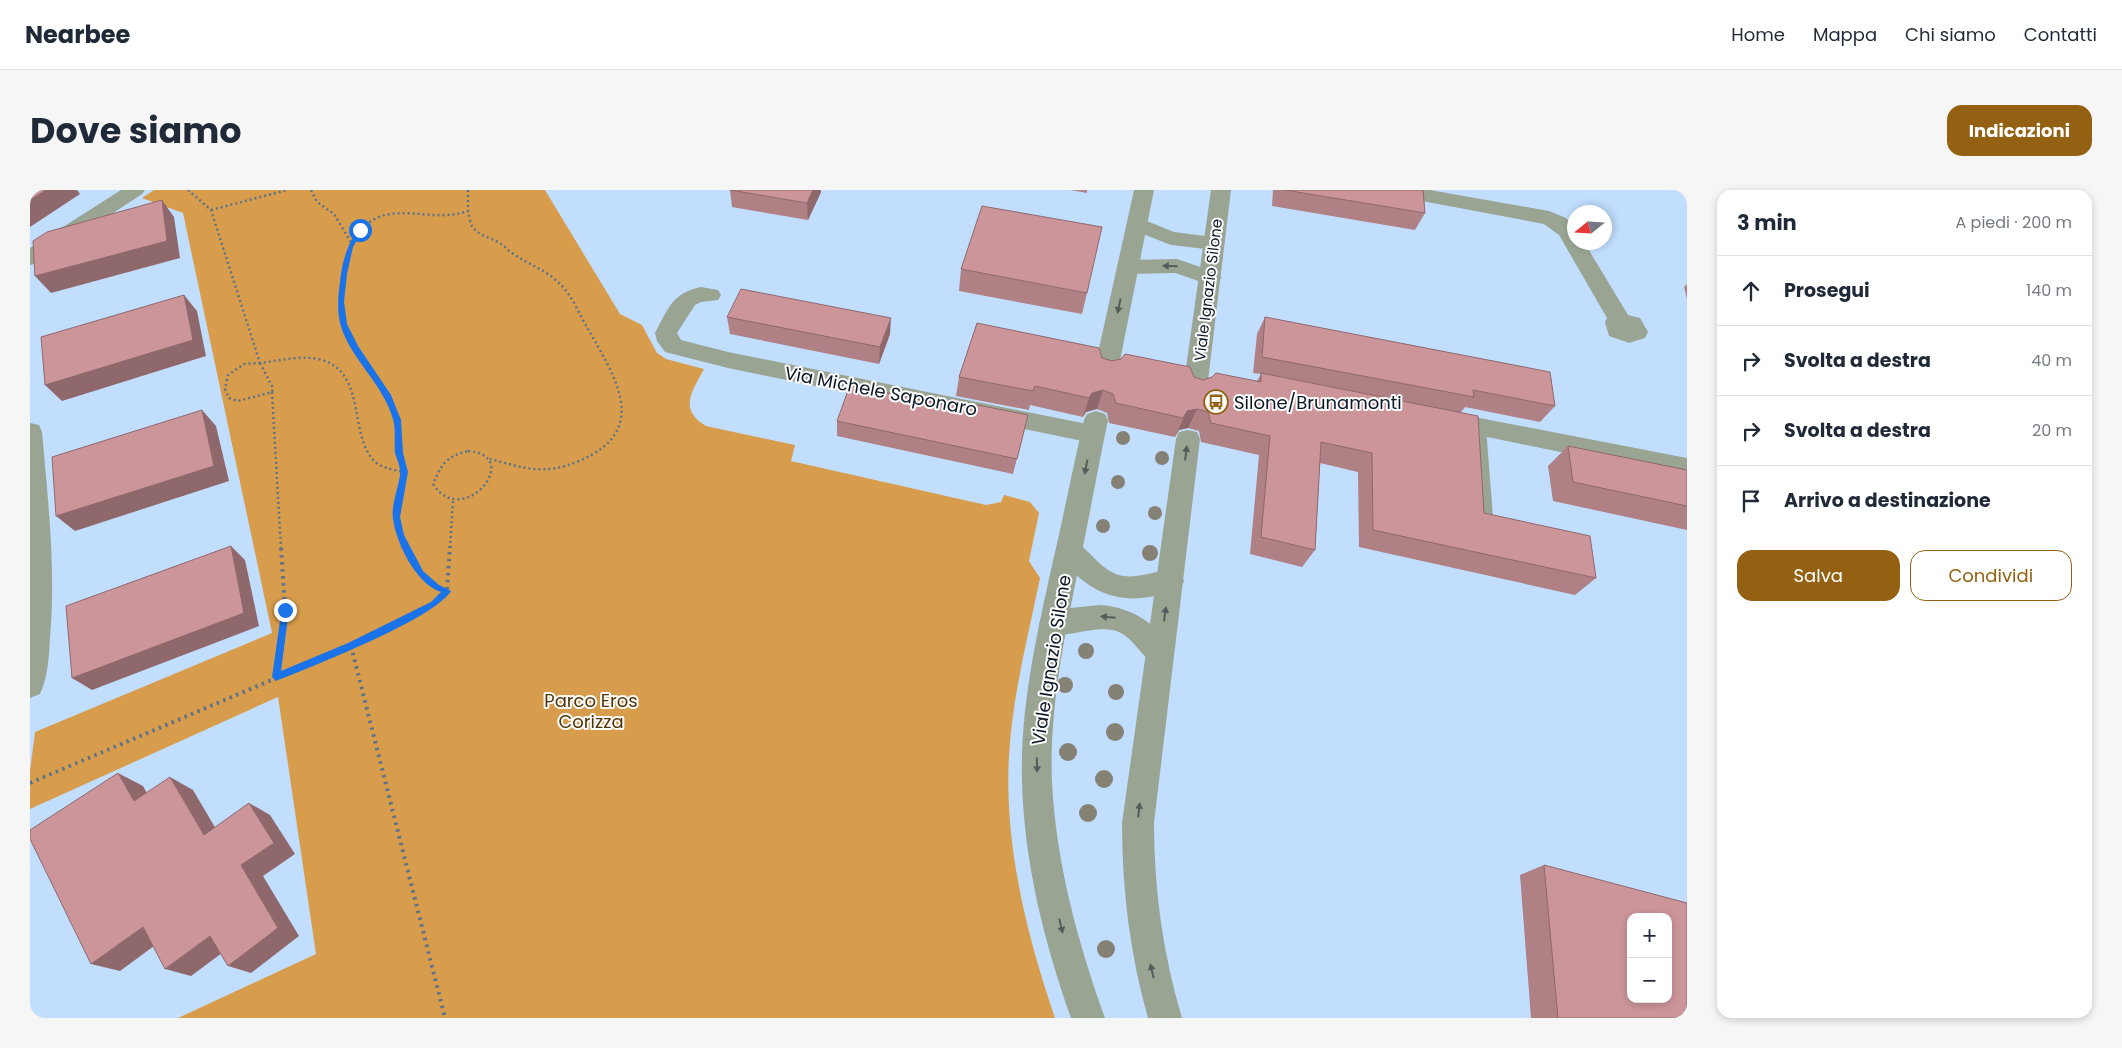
<!DOCTYPE html>
<html lang="it">
<head>
<meta charset="utf-8">
<style>
	:root { --surface:#fff; --page:#f6f6f7; --text:#1f2937; --muted:#747a83; --line:#e0e1e3; --accent:#936111 }
	body { margin:0; font-family:Poppins,sans-serif; background:var(--page); color:var(--text) }
	.controls { position:absolute; right:15px; bottom:15px; display:grid; overflow:hidden; border-radius:10px; box-shadow:0 2px 8px #0003 }
	.controls button { width:45px; height:45px; display:grid; place-items:center; padding:0; border:0; border-bottom:1px solid var(--line); background:var(--surface); color:var(--text); font:25px sans-serif }
	.compass { position:absolute; left:1537px; top:15px; width:45px; height:45px; border-radius:50%; background:var(--surface); box-shadow:0 2px 8px #0003; rotate:252deg }
	.stop { position:absolute; width:15px; height:15px; margin:-11px; border:4px solid #1a73e8; border-radius:50%; background:#fff }
	.stop.end { background:#1a73e8; border-color:#fff; box-shadow:0 1px 5px #0008 }
	.list { margin:0; padding:0; list-style:none }
	h2 { display:flex; justify-content:space-between; align-items:center; height:65px; margin:0; padding:0 20px; font-size:21px }
	h2 small { font-size:16px; font-weight:400; color:var(--muted) }
	.list li { display:grid; grid-template-columns:32px 1fr auto; gap:15px; align-items:center; box-sizing:border-box; height:70px; padding:0 20px; border-top:1px solid var(--line) }
	.list b { display:block; font-size:19px; white-space:nowrap }
	.list em { font-size:16px; font-style:normal; color:var(--muted) }
	.actions { display:flex; gap:10px; padding:15px 20px }
	.actions a { flex:1; padding:11px 0; border:1px solid var(--accent); border-radius:15px; text-align:center; font-size:18px; color:var(--accent) }
	.actions .main { background:var(--accent); color:#fff }
	.icon { flex:none; width:28px; height:28px; fill:none; stroke:currentColor; stroke-width:2; stroke-linecap:round; stroke-linejoin:round }
	.map { position:relative; flex:none; width:1657px; height:828px; overflow:hidden; border-radius:15px }
	header { display:flex; align-items:center; gap:30px; box-sizing:border-box; height:70px; padding:0 25px; background:var(--surface); border-bottom:1px solid var(--line) }
	header strong { font-size:24px }
	nav { display:flex; gap:28px; margin-inline-start:auto; font-size:18px }
	.intro { display:flex; align-items:center; justify-content:space-between; box-sizing:border-box; height:120px; padding:0 30px }
	h1 { margin:0; font-size:35px }
	.button { padding:12px 22px; border-radius:15px; background:var(--accent); color:#fff; font-size:18px; font-weight:700 }
	main { display:flex; gap:30px; padding:0 30px }
	aside { flex:1; background:var(--surface); border-radius:15px; box-shadow:0 2px 8px #0003 }
	.map>svg:first-child { display:block }
	.green { fill:#d89d4c }
	.lines { fill:none; stroke-linecap:round; stroke-linejoin:round }
	.path-far1 { stroke:#5e7288; stroke-width:2.5; stroke-dasharray:2 3; stroke-linecap:butt }
	.path { stroke:#5e7288; stroke-width:4; stroke-dasharray:2.5 4.5; stroke-linecap:butt }
	.service { fill:#99a592; fill-rule:evenodd }
	.minor { fill:#99a592; fill-rule:evenodd }
	.tertiary { fill:#99a592; fill-rule:evenodd }
	.tree { fill:#858175 }
	.wall { fill:#af8084 }
	.shaded-wall { fill:#8f686c }
	.building { fill:#cc959a; stroke:#8f686c; fill-rule:evenodd }
	.oneway { fill:#525e5c }
	.route { fill:#1a73e8 }
	.labels { text-anchor:middle; dominant-baseline:central; stroke-width:4; stroke-linejoin:round; paint-order:stroke }
	.far-street-label { font-size:15px; fill:#0a1725; stroke:#fcfcfc }
	.street-label { font-size:18px; fill:#0a1725; stroke:#fcfcfc }
	.poi-label { font-size:18px; fill:#0a1725; stroke:#fcfcfc; text-anchor:start }
	.park-label { font-size:18px; fill:#533505; stroke:#fcfcfc }
</style>
</head>
<body>
<header>
<strong>Nearbee</strong>
<nav><a>Home</a><a>Mappa</a><a>Chi siamo</a><a>Contatti</a></nav>
</header>
<div class="intro"><h1>Dove siamo</h1><a class="button">Indicazioni</a></div>
<main>
<div class="map">
<svg width="1657" height="828" viewBox="0 0 1657 828">
	<rect width="100%" height="100%" fill="#c2defe"/>
	<path class="green" d="M124,0H515L590,124L612,135L627,163L636,169L674,179C662,202 648,219 676,236L765,255L761,271L956,315L971,312L974,305L1000,312L1009,323L999,371L1010,388C998,447 982,507 979,567C974,655 997,746 1025,828H148L286,764L248,507L0,619V581L5,542L242,443L153,23L112,8Z"/>
	<g class="lines">
		<g class="path-far1">
			<path d="M158,0L181,20L230,173C249,171 269,165 288,169C340,180 316,251 348,274C356,279 365,280 374,282"/>
			<path d="M281,0L287,12L304,24L322,54"/>
			<path d="M438,0V21"/>
			<path d="M181,20L257,0"/>
			<path d="M230,173L243,198L242,202L208,211L199,208L195,199L198,185L214,174Z"/>
			<path d="M242,202L251,358"/>
			<path d="M438,261C495,265 433,341 403,294C412,273 416,267 438,261Z"/>
			<path d="M374,358C362,329 373,315 374,287C374,278 370,270 369,261C367,250 370,239 366,227C355,191 321,165 312,128C308,107 313,84 318,64C323,45 336,30 355,25C383,19 409,31 438,21C439,25 440,32 442,36C448,46 461,47 471,54C475,56 478,61 482,63C499,75 515,79 530,94C542,105 550,126 558,139C586,188 621,241 549,271C513,286 495,278 460,269"/>
			<path d="M420,358L423,310"/>
		</g>
		<g class="path">
			<path d="M373,356C382,377 397,392 417,401"/>
			<path d="M321,456L415,828"/>
			<path d="M246,486L255,419L251,356"/>
			<path d="M0,593L321,456L404,414L417,401L420,356"/>
		</g>
		<path class="service" d="M1449,232L1456,237L1463,327L1461,331H1451L1449,327L1442,237Z"/>
		<g class="minor">
			<path d="M91,0H115L112,4L8,73L0,75V58Z"/>
			<path d="M1355,0H1400L1519,21L1536,28L1544,36V52H1554L1598,125L1610,128L1618,142L1615,148L1599,153L1579,146L1575,132L1577,128L1529,45L1514,34L1365,6L1358,4Z"/>
			<path d="M1107,27L1144,42L1191,48L1195,53L1191,58L1184,60L1141,55L1100,39L1097,34L1100,29Z"/>
			<path d="M1147,69L1188,83L1191,88L1188,93L1180,95L1145,83L1098,84L1090,82L1087,77L1090,72L1098,70Z"/>
			<path d="M671,97L688,100L691,105L688,110L671,112L665,115L647,143L651,150L698,162L1062,235L1071,237L1074,244L1071,251L1062,253L698,178L635,162L627,151L625,143C638,119 642,103 671,97Z"/>
			<path d="M1413,221L1657,268V288L1404,236L1401,230L1404,224Z"/>
			<path d="M0,233L9,235L12,242C18,310 26,379 20,448C19,467 18,487 10,504L0,508Z"/>
			<path d="M1039,349C1059,356 1068,379 1089,385C1109,391 1130,376 1150,383L1154,391L1150,399C1109,413 1078,414 1045,384C1038,376 1030,369 1026,360L1030,352Z"/>
			<path d="M1070,415C1102,417 1131,435 1144,464L1140,473L1130,477C1111,470 1103,443 1082,440C1059,436 1035,450 1013,443L1009,434L1013,425L1041,418Z"/>
		</g>
		<g class="tertiary">
			<path d="M1104,0H1124L1088,181L1084,187L1076,189L1068,187L1064,181Z"/>
			<path d="M1181,0H1201L1177,199L1173,205L1165,208L1157,205L1153,199Z"/>
			<path d="M1066,221L1075,224L1078,230C1068,277 1060,324 1050,371C1035,444 1019,518 1022,592C1026,673 1048,753 1075,828H1041C1014,752 994,672 992,591C990,517 1007,443 1023,371C1034,324 1043,277 1054,230L1057,224Z"/>
			<path d="M1158,240L1167,242L1170,249L1124,633C1124,700 1133,764 1152,828H1118C1100,764 1092,700 1092,633L1146,249L1149,242Z"/>
		</g>
	</g>
	<g class="tree">
		<circle cx="1093" cy="248" r="7"/>
		<circle cx="1132" cy="268" r="7"/>
		<circle cx="1088" cy="292" r="7"/>
		<circle cx="1125" cy="323" r="7"/>
		<circle cx="1073" cy="336" r="7"/>
		<circle cx="1120" cy="363" r="8"/>
		<circle cx="1056" cy="461" r="8"/>
		<circle cx="1035" cy="495" r="8"/>
		<circle cx="1086" cy="502" r="8"/>
		<circle cx="1085" cy="542" r="9"/>
		<circle cx="1038" cy="562" r="9"/>
		<circle cx="1074" cy="589" r="9"/>
		<circle cx="1058" cy="623" r="9"/>
		<circle cx="1076" cy="759" r="9"/>
	</g>
	<g class="wall">
		<path d="M700,0L791,2L778,30L702,17Z"/>
		<path d="M1041,0H1057V3Z"/>
		<path d="M1243,0H1393L1395,23L1385,40L1242,16Z"/>
		<path d="M931,79L1057,103L1052,124L929,101Z"/>
		<path d="M1657,94V109L1654,97Z"/>
		<path d="M697,127L860,144L849,174L700,144Z"/>
		<path d="M1235,127L1525,216L1510,232L1435,217L1431,222L1454,323L1566,388L1545,405L1329,357L1328,282L1290,273L1285,360L1272,377L1220,364L1229,265L1171,252L1169,241L1158,238L1149,240L1145,247L1079,233L1077,223L1067,219L1056,222L1053,227L1000,215L999,220L926,206L929,187L1072,168L1082,171L1164,187L1173,190L1227,191L1231,184L1223,183L1227,144Z"/>
		<path d="M998,225L983,284L807,246V231Z"/>
		<path d="M1538,256L1657,280V340L1523,311L1518,276Z"/>
		<path d="M1514,675L1657,828H1501L1490,685Z"/>
	</g>
	<g class="shaded-wall">
		<path d="M16,0H47L50,4L0,37V10Z"/>
		<path d="M783,0H791V2L778,30L777,13Z"/>
		<path d="M132,10L144,27L150,68L21,103L5,86Z"/>
		<path d="M154,105L167,121L176,166L32,211L15,195Z"/>
		<path d="M861,128L860,144L849,174L850,157Z"/>
		<path d="M1073,200L1067,219L1056,222L1053,227L1059,208L1062,203Z"/>
		<path d="M1167,219L1158,238L1149,240L1145,247L1157,221Z"/>
		<path d="M172,220L186,236L199,291L45,341L26,326Z"/>
		<path d="M201,356L215,370L229,436L62,500L42,488Z"/>
		<path d="M88,583L113,596L128,623L104,611Z"/>
		<path d="M140,587L163,600L196,656L174,645Z"/>
		<path d="M219,613L240,625L265,664L233,686L269,746L221,783L198,776Z"/>
		<path d="M113,737L139,745L90,781L61,774Z"/>
		<path d="M180,746L204,754L161,786L135,779Z"/>
	</g>
	<g class="building">
		<path d="M0,0H16L0,10Z"/>
		<path d="M700,0H783L777,13Z"/>
		<path d="M1255,0H1393L1395,23Z"/>
		<path d="M132,10L137,51L5,86L3,51L17,42Z"/>
		<path d="M952,16L1072,37L1057,103L931,79Z"/>
		<path d="M711,99L861,128L850,157L697,127Z"/>
		<path d="M154,105L163,150L15,195L11,147Z"/>
		<path d="M1235,127L1520,182L1525,216L1443,200L1444,207L1232,167Z"/>
		<path d="M947,133L1069,158L1072,168L1082,171L1091,169L1095,164L1160,177L1164,187L1173,190L1182,187L1186,183L1231,192V183L1448,226L1454,323L1560,346L1566,388L1343,340L1342,263L1291,252L1285,360L1231,347L1240,246L1181,233L1178,222L1167,219L1157,221L1153,228L1086,213L1083,204L1073,200L1062,203L1059,208L1005,196L1003,201L929,187Z"/>
		<path d="M820,195L920,216L922,210L998,225L987,269L807,231Z"/>
		<path d="M172,220L184,276L26,326L22,267Z"/>
		<path d="M1538,256L1657,280V316L1543,292Z"/>
		<path d="M201,356L214,423L42,488L36,416Z"/>
		<path d="M88,583L104,611L140,587L174,645L219,613L244,653L211,675L248,738L198,776L180,746L135,779L113,737L61,774L0,649V640Z"/>
		<path d="M1514,675L1657,713V828H1528ZM1601,727H1638V809H1601Z"/>
	</g>
	<defs><path id="oneway-solid" d="M-6-.8H1V-3.2L6.5 0L1 3.2V.8H-6Z" transform="scale(1.25)"/></defs>
	<g class="oneway">
		<use href="#oneway-solid" transform="translate(1140 76) rotate(-178)"/>
		<use href="#oneway-solid" transform="translate(1089 116) rotate(102)"/>
		<use href="#oneway-solid" transform="translate(1156 263) rotate(-83)"/>
		<use href="#oneway-solid" transform="translate(1056 277) rotate(101)"/>
		<use href="#oneway-solid" transform="translate(1135 424) rotate(-82)"/>
		<use href="#oneway-solid" transform="translate(1078 427) rotate(-175)"/>
		<use href="#oneway-solid" transform="translate(1007 575) rotate(88)"/>
		<use href="#oneway-solid" transform="translate(1109 620) rotate(-84)"/>
		<use href="#oneway-solid" transform="translate(1031 736) rotate(77)"/>
		<use href="#oneway-solid" transform="translate(1122 781) rotate(-103)"/>
	</g>
	<path class="route" d="M328,39L333,40L323,57L317,84L314,112L317,134L328,156L361,205L371,230L373,263L378,282L370,327L374,345L393,381L409,395L421,401C404,429 281,477 246,491L242,487L252,417H258L259,420L251,481L318,453L401,412L411,402C387,395 366,353 363,329C361,315 368,299 370,285C371,277 367,270 365,263C364,252 366,239 363,229C353,193 319,168 310,133C307,119 308,106 310,92C312,71 317,56 328,39Z"/>
	<defs>
		<g id="bus-ring" transform="scale(1.25)"><circle r="9.5" fill="#fcfcfc" stroke="#936111" stroke-width="1.5"/><path d="M-5-6H5V4H4V6H2V4H-2V6H-4V4H-5ZM-3.5-4V0h7V-4ZM-3.5 1.2v1.5H-2V1.2ZM2 1.2v1.5H3.5V1.2Z" fill="#936111"/></g>
	</defs>
	<g fill-rule="evenodd">
		<use href="#bus-ring" x="1186" y="212"/>
	</g>
	<g class="labels">
		<g class="far-street-label">
			<text transform="translate(1178 100) rotate(-83)">Viale Ignazio Silone</text>
		</g>
		<g class="street-label">
			<text transform="translate(851 201) rotate(11)">Via Michele Saponaro</text>
			<text transform="translate(1021 470) rotate(-81)">Viale Ignazio Silone</text>
		</g>
		<g class="poi-label">
			<text x="1204" y="212">Silone/Brunamonti</text>
		</g>
		<g class="park-label">
			<text x="561" y="510">Parco Eros<tspan x="561" dy="21">Corizza</tspan></text>
		</g>
	</g>
</svg>
<div class="controls">
<button>+</button>
<button>−</button>
</div>
<svg class="compass" viewBox="-18 -18 36 36"><path d="M0-13l5 13h-10z" fill="#e53935"/><path d="M0 13l5-13h-10z" fill="#747a83"/></svg>
<div class="stop" style="left:330px;top:40px"></div>
<div class="stop end" style="left:255px;top:420px"></div>
</div>
<aside>
<h2>3 min<small>A piedi · 200 m</small></h2>
<ul class="list">
<li><svg class="icon" aria-label="ahead" viewBox="0 0 24 24"><path d="M12 20V5M6 11l6-6 6 6"/></svg><div><b>Prosegui</b></div><em>140 m</em></li>
<li><svg class="icon" aria-label="right" viewBox="0 0 24 24"><path d="M7 20v-9h11M14 6l5 5-5 5"/></svg><div><b>Svolta a destra</b></div><em>40 m</em></li>
<li><svg class="icon" aria-label="right" viewBox="0 0 24 24"><path d="M7 20v-9h11M14 6l5 5-5 5"/></svg><div><b>Svolta a destra</b></div><em>20 m</em></li>
<li><svg class="icon" aria-label="arrive" viewBox="0 0 24 24"><path d="M6 21V4h12l-3 4 3 4H6"/></svg><div><b>Arrivo a destinazione</b></div></li>
</ul>
<div class="actions"><a class="main">Salva</a><a>Condividi</a></div>
</aside>
</main>
</body>
</html>
